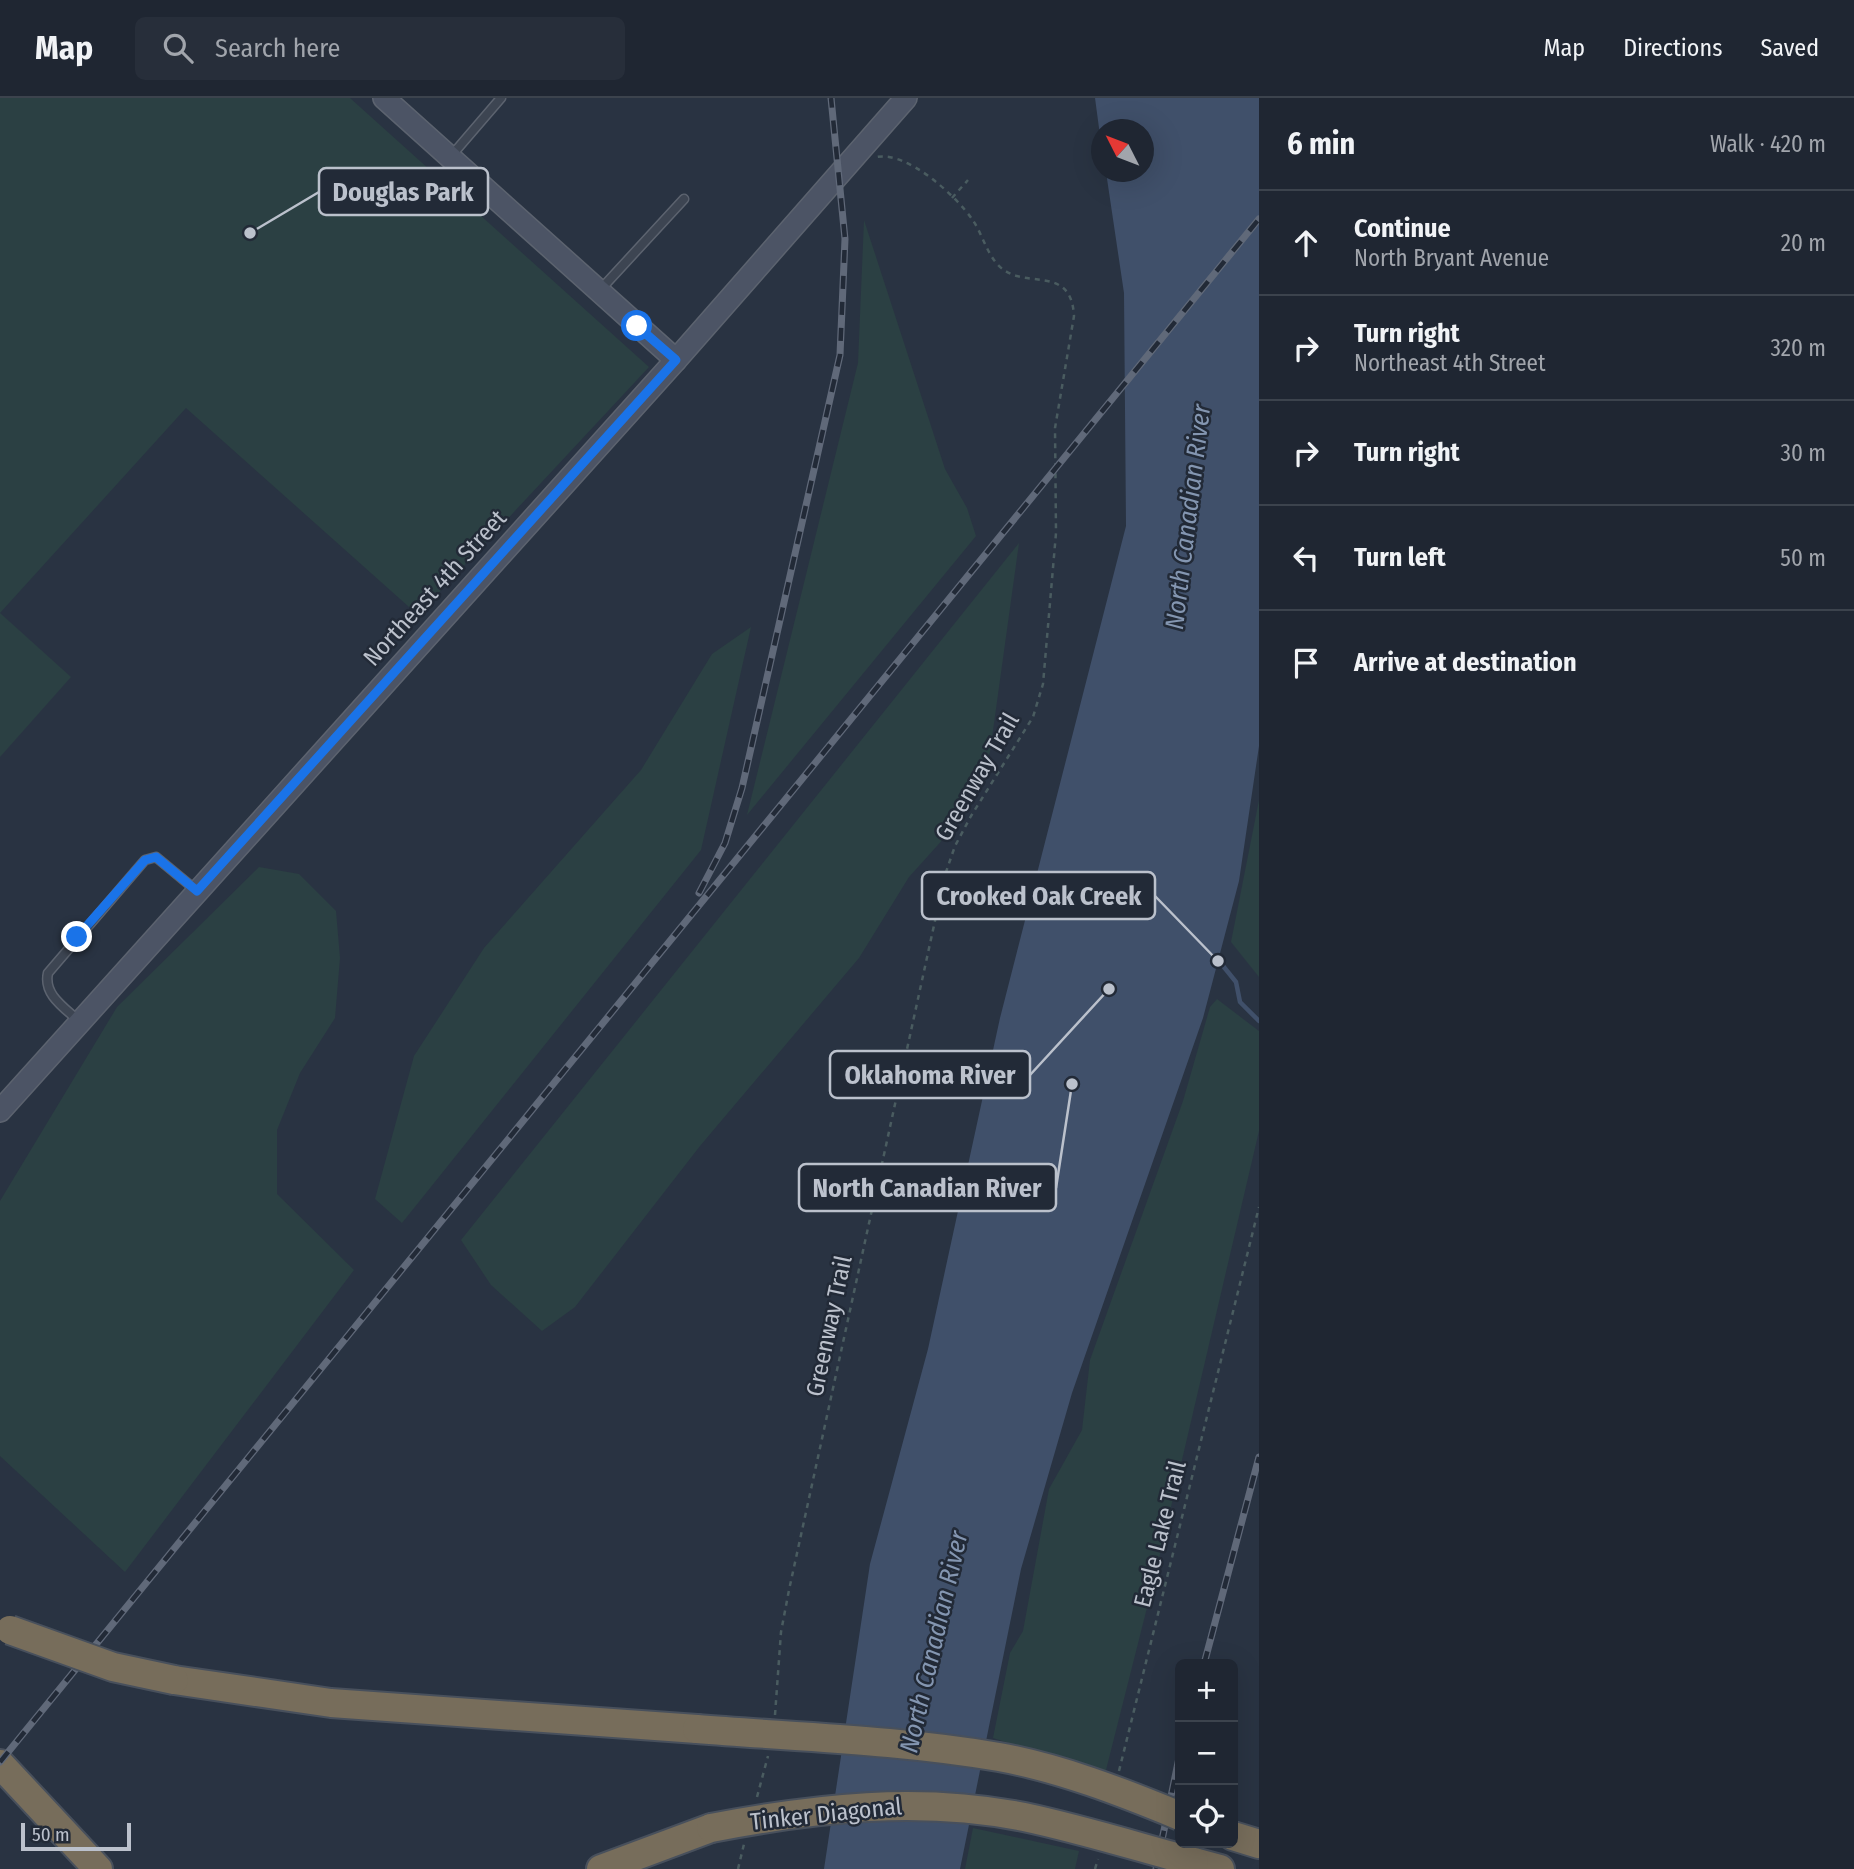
<!DOCTYPE html>
<html lang="en">
<head>
<meta charset="utf-8">
<style>
	:root { --surface:#1f2632; --page:#272e3a; --text:#f1f3f6; --muted:#a1a5ac; --line:#3c434d }
	body { margin:0; font-family:"Fira Sans Condensed",sans-serif; background:var(--page); color:var(--text) }
	.controls { position:absolute; right:21px; bottom:21px; display:grid; overflow:hidden; border-radius:10px; box-shadow:0 7px 28px #0002 }
	.controls button { width:63px; height:63px; display:grid; place-items:center; padding:0; border:0; border-bottom:2px solid var(--line); background:var(--surface); color:var(--text); font:35px sans-serif }
	.compass { position:absolute; left:1091px; top:21px; width:63px; height:63px; border-radius:50%; background:var(--surface); box-shadow:0 7px 28px #0002; rotate:312deg }
	.scale { position:absolute; left:21px; bottom:18px; width:110px; box-sizing:border-box; padding-left:7px; border:4px solid #bbc1cc; border-top:0; font-size:19px; line-height:24px; white-space:nowrap; color:#bbc1cc; -webkit-text-stroke:5px #222a37; paint-order:stroke }
	.stop { position:absolute; width:21px; height:21px; margin:-16px; border:5px solid #1a73e8; border-radius:50%; background:#fff }
	.stop.end { background:#1a73e8; border-color:#fff; box-shadow:0 2px 7px #0008 }
	.list { margin:0; padding:0; list-style:none }
	h2 { display:flex; justify-content:space-between; align-items:center; height:91px; margin:0; padding:0 28px; font-size:30px }
	h2 small { font-size:23px; font-weight:400; color:var(--muted) }
	.list li { display:grid; grid-template-columns:46px 1fr auto; gap:21px; align-items:center; box-sizing:border-box; height:105px; padding:0 28px; border-top:2px solid var(--line) }
	.list b { display:block; font-size:26px; white-space:nowrap }
	.list p { margin:0; font-size:23px; white-space:nowrap; color:var(--muted) }
	.list em { font-size:23px; font-style:normal; color:var(--muted) }
	.icon { flex:none; width:38px; height:38px; fill:none; stroke:currentColor; stroke-width:2; stroke-linecap:round; stroke-linejoin:round }
	.map { position:relative; flex:none; width:1259px; height:1771px; overflow:hidden }
	header { display:flex; align-items:center; gap:42px; box-sizing:border-box; height:98px; padding:0 35px; background:var(--surface); border-bottom:2px solid var(--line) }
	header strong { font-size:33px }
	nav { display:flex; gap:38px; margin-inline-start:auto; font-size:24px }
	.search { width:490px; height:63px; background:var(--page); display:flex; align-items:center; gap:18px; box-sizing:border-box; padding:0 24px; border-radius:10px; color:var(--muted); font-size:26px }
	main { display:flex }
	aside { flex:1; background:var(--surface) }
	.map>svg:first-child { display:block }
	.green { fill:#2b4043 }
	.water { fill:#40506a }
	.lines { fill:none; stroke-linecap:round; stroke-linejoin:round }
	.stream { stroke:#40506a; stroke-width:4.5 }
	.lane-casing { stroke:#5c636f; stroke-width:11 }
	.secondary-casing { stroke:#5c636f; stroke-width:24 }
	.highway-casing { stroke:#48505c; stroke-width:32 }
	.path { stroke:#4a5c60; stroke-width:2.5; stroke-dasharray:5 5; stroke-linecap:butt }
	.lane { stroke:#3d4552; stroke-width:8 }
	.secondary { stroke:#4c5465; stroke-width:21 }
	.highway { stroke:#776d5b; stroke-width:28 }
	.rail-casing { stroke:#606979; stroke-width:7 }
	.rail { stroke:#222a37; stroke-width:4.5; stroke-dasharray:13; stroke-linecap:butt }
	.highway-bridge-casing { stroke:#48505c; stroke-width:32; stroke-linecap:butt }
	.highway-bridge { stroke:#776d5b; stroke-width:28 }
	.route { stroke:#1a73e8; stroke-width:9 }
	.labels { text-anchor:middle; dominant-baseline:central; stroke-width:5; stroke-linejoin:round; paint-order:stroke }
	.street-label { font-size:24px; fill:#bbc1cc; stroke:#222a37 }
	.water-label { font-size:26px; font-style:italic; fill:#8496b1; stroke:#222a37 }
	.leader { fill:none; stroke:#bbc1cc; stroke-width:2.5 }
	.callout-dot { fill:#bbc1cc; stroke:#222a37; stroke-width:2.5 }
	.callout { fill:#222a37; stroke:#bbc1cc; stroke-width:2.5 }
	.callout-label { font-size:26px; text-anchor:middle; font-weight:bold; fill:#bbc1cc }
</style>
</head>
<body>
<header>
<strong>Map</strong>
<div class="search"><svg class="icon" aria-label="search" viewBox="0 0 24 24"><circle cx="10" cy="10" r="6"/><path d="M15 15l6 6"/></svg>Search here</div>
<nav><a>Map</a><a>Directions</a><a>Saved</a></nav>
</header>
<main>
<div class="map">
<svg width="1259" height="1771" viewBox="0 0 1259 1771">
	<rect width="100%" height="100%" fill="#293342"/>
	<g class="green">
		<path d="M0,0H350L649,269L418,517L186,310L0,515Z"/>
		<path d="M864,122L945,371L967,410L976,438L747,717L858,265Z"/>
		<path d="M1019,445L990,654L964,718L909,779L859,860L700,1048L575,1209L542,1233L491,1187L461,1142Z"/>
		<path d="M0,515L71,579L0,659Z"/>
		<path d="M751,529L701,752L402,1125L375,1101L414,958L484,850L641,672L712,556Z"/>
		<path d="M1259,702V879L1231,844Z"/>
		<path d="M259,769L299,776L336,813L340,860L335,920L300,975L277,1032V1096L354,1172L125,1474L0,1358V1103L117,909Z"/>
		<path d="M1217,901L1259,933V1033L1152,1490L1105,1676L993,1640L1010,1555L1023,1533L1049,1391L1082,1332L1090,1262L1183,1003L1210,909Z"/>
		<path d="M973,1730L1079,1753L1075,1771H965Z"/>
	</g>
	<path class="water" d="M1095,0H1259V648L1239,783L1203,920L1072,1295L1021,1471L960,1771H824L870,1466L928,1251L1000,920L1126,428L1124,195L1106,74H1143V32H1101V45Z"/>
	<g class="lines">
		<path class="stream" d="M1215,858L1236,884L1240,904L1259,923"/>
		<g class="lane-casing">
			<g id="lane">
				<path d="M452,57L501,0"/>
				<path d="M601,191L684,101"/>
				<path d="M80,924C65,910 43,897 48,875L145,762L156,759L197,793"/>
			</g>
		</g>
		<g class="secondary-casing">
			<g id="secondary">
				<path d="M384,0L676,262"/>
				<path d="M0,1013L676,262L906,0"/>
			</g>
		</g>
		<g class="highway-casing">
			<g id="highway">
				<path d="M174,1582L331,1605L697,1631"/>
				<path d="M0,1666L98,1771"/>
				<path d="M1233,1738L1259,1746"/>
				<path d="M1194,1764L1220,1771"/>
				<path d="M601,1771L711,1730"/>
			</g>
		</g>
		<g class="path">
			<path d="M952,100L968,82"/>
			<path d="M775,1617L781,1534L789,1492L945,777L955,748L971,718L1033,619L1043,586L1056,435L1055,330L1074,218C1071,164 1023,194 998,167C986,154 982,135 972,121C955,97 907,53 877,59"/>
			<path d="M1119,1673L1259,1109"/>
			<path d="M757,1699L768,1658"/>
			<path d="M738,1771L744,1746"/>
			<path d="M1095,1771L1098,1761"/>
		</g>
		<use href="#lane" class="lane"/>
		<use href="#secondary" class="secondary"/>
		<use href="#highway" class="highway"/>
		<g class="rail-casing">
			<g id="rail">
				<path d="M699,795L725,745L742,690L840,257L845,141L831,0"/>
				<path d="M1204,1566L1259,1359"/>
				<path d="M0,1664L1259,121"/>
				<path d="M1156,1771L1180,1655"/>
			</g>
		</g>
		<use href="#rail" class="rail"/>
		<g class="highway-bridge-casing">
			<g id="highway-bridge">
				<path d="M10,1532L113,1569L174,1582"/>
				<path d="M697,1631C797,1639 900,1642 999,1659C1060,1670 1122,1694 1180,1718"/>
				<path d="M711,1730C815,1710 919,1698 1024,1719C1081,1731 1138,1749 1194,1764"/>
			</g>
		</g>
		<use href="#highway-bridge" class="highway-bridge"/>
	</g>
	<g class="lines">
		<path class="route" d="M77,839L145,762L156,759L197,793L676,262L637,228"/>
	</g>
	<g class="labels">
		<g class="street-label">
			<text transform="translate(435 490) rotate(-48)">Northeast 4th Street</text>
			<text transform="translate(977 679) rotate(-60)">Greenway Trail</text>
			<text transform="translate(829 1228) rotate(-78)">Greenway Trail</text>
			<text transform="translate(1160 1436) rotate(-76)">Eagle Lake Trail</text>
			<text transform="translate(826 1716) rotate(-6)">Tinker Diagonal</text>
		</g>
		<g class="water-label">
			<text transform="translate(1188 419) rotate(-83)">North Canadian River</text>
			<text transform="translate(934 1544) rotate(-77)">North Canadian River</text>
		</g>
	</g>
	<path class="leader" d="M250 135L319 94M1218 863L1155 798M1109 891L1030 977M1072 986L1056 1090"/>
	<g class="callout-dot">
		<circle cx="250" cy="135" r="7"/>
		<circle cx="1218" cy="863" r="7"/>
		<circle cx="1109" cy="891" r="7"/>
		<circle cx="1072" cy="986" r="7"/>
	</g>
	<g class="callout">
		<rect x="319" y="70" width="169" height="47" rx="7"/>
		<rect x="922" y="774" width="233" height="47" rx="7"/>
		<rect x="830" y="953" width="200" height="47" rx="7"/>
		<rect x="799" y="1066" width="257" height="47" rx="7"/>
	</g>
	<g class="callout-label">
		<text x="403" y="103">Douglas Park</text>
		<text x="1039" y="807">Crooked Oak Creek</text>
		<text x="930" y="986">Oklahoma River</text>
		<text x="927" y="1099">North Canadian River</text>
	</g>
</svg>
<div class="controls">
<button>+</button>
<button>−</button>
<button><svg class="icon" aria-label="locate" viewBox="0 0 24 24"><circle cx="12" cy="12" r="6"/><path d="M12 2v4M12 18v4M2 12h4M18 12h4"/></svg></button>
</div>
<svg class="compass" viewBox="-18 -18 36 36"><path d="M0-13l5 13h-10z" fill="#e53935"/><path d="M0 13l5-13h-10z" fill="#a1a5ac"/></svg>
<div class="scale">50 m</div>
<div class="stop" style="left:637px;top:228px"></div>
<div class="stop end" style="left:77px;top:839px"></div>
</div>
<aside>
<h2>6 min<small>Walk · 420 m</small></h2>
<ul class="list">
<li><svg class="icon" aria-label="ahead" viewBox="0 0 24 24"><path d="M12 20V5M6 11l6-6 6 6"/></svg><div><b>Continue</b><p>North Bryant Avenue</p></div><em>20 m</em></li>
<li><svg class="icon" aria-label="right" viewBox="0 0 24 24"><path d="M7 20v-9h11M14 6l5 5-5 5"/></svg><div><b>Turn right</b><p>Northeast 4th Street</p></div><em>320 m</em></li>
<li><svg class="icon" aria-label="right" viewBox="0 0 24 24"><path d="M7 20v-9h11M14 6l5 5-5 5"/></svg><div><b>Turn right</b></div><em>30 m</em></li>
<li><svg class="icon" aria-label="left" viewBox="0 0 24 24"><path d="M17 20v-9H6M10 6l-5 5 5 5"/></svg><div><b>Turn left</b></div><em>50 m</em></li>
<li><svg class="icon" aria-label="arrive" viewBox="0 0 24 24"><path d="M6 21V4h12l-3 4 3 4H6"/></svg><div><b>Arrive at destination</b></div></li>
</ul>
</aside>
</main>
</body>
</html>
